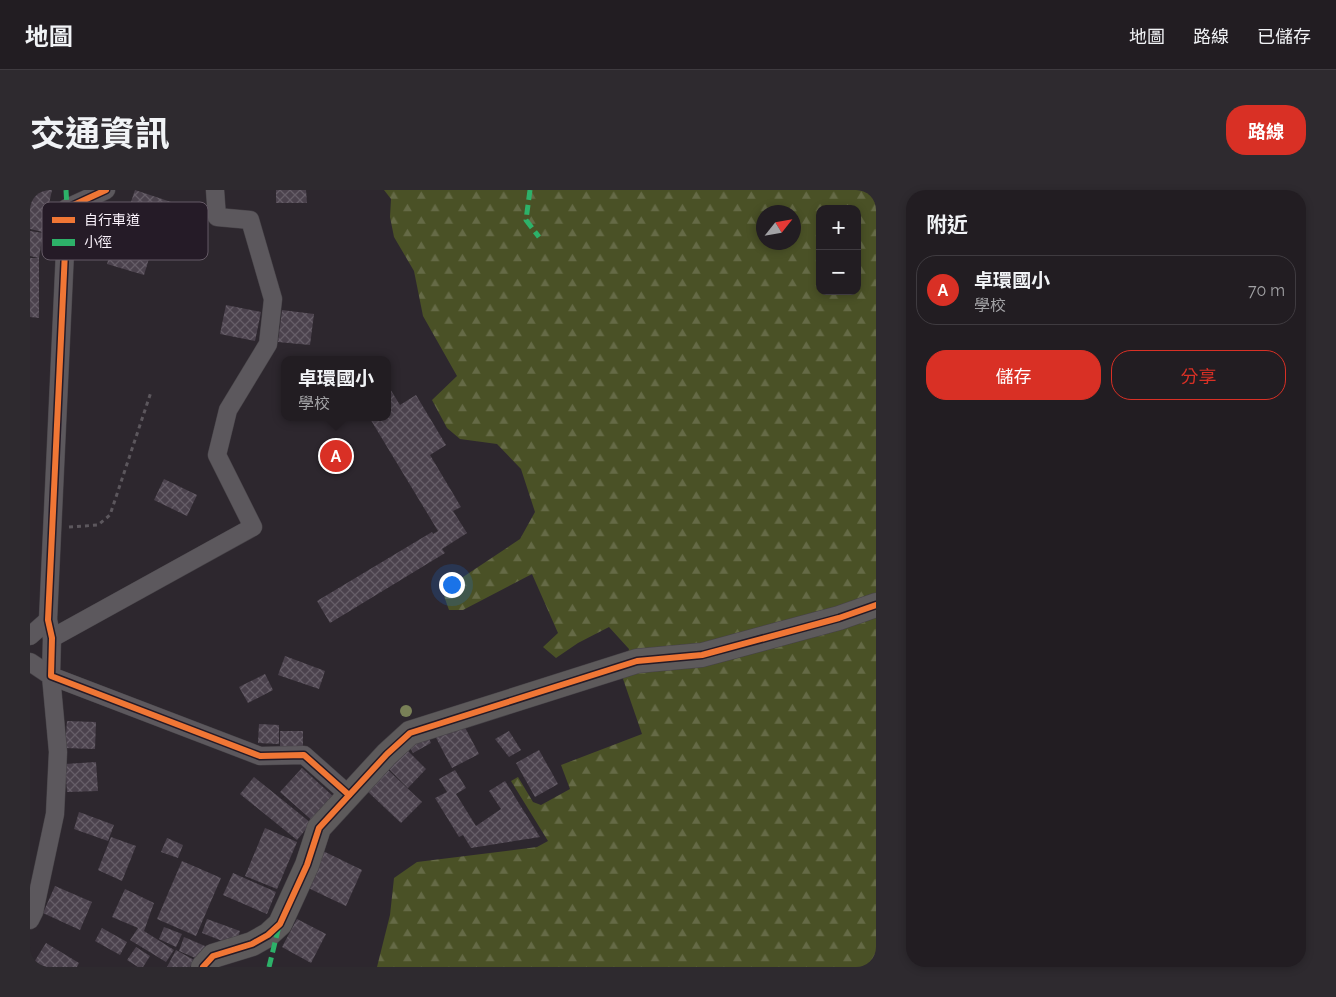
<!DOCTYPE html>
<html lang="zh-TW">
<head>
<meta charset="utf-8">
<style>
	:root { --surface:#221d22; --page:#2e2a2f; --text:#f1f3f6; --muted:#a2a2a5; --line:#3f3b40; --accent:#d93025 }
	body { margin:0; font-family:Raleway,"Noto Sans TC",sans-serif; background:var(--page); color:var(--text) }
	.controls { position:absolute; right:15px; top:15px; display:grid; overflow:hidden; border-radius:10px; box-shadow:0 2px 8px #0003 }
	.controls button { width:45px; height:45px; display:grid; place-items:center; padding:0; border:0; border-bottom:1px solid var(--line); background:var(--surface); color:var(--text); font:25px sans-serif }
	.compass { position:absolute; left:726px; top:15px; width:45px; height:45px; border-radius:50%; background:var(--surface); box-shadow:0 2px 8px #0003; rotate:59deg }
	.you { position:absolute; left:421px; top:394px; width:18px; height:18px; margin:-12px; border:4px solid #fff; border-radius:50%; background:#1a73e8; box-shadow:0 0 0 8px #1a73e833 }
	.badge { display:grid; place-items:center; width:32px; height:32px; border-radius:50%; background:var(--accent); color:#fff; font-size:16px; font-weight:700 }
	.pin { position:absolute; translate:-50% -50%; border:2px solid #fff; box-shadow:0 1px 5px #0006 }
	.popup { position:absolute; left:251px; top:166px; width:110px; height:65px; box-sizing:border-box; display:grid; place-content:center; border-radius:10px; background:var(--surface); filter:drop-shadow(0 1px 4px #0005); font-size:16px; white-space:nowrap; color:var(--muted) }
	.popup b { font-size:19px; color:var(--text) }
	.popup::after { content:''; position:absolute; left:50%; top:100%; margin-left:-10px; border:10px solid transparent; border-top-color:var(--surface) }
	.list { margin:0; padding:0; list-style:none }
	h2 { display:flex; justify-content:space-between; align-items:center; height:65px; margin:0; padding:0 20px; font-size:21px }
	h2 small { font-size:16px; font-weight:400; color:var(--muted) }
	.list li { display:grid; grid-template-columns:32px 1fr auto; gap:15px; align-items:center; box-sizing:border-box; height:70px; margin:0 10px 10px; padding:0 10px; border:1px solid var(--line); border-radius:20px }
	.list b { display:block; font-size:19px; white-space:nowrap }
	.list p { margin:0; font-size:16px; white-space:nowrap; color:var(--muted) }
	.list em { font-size:16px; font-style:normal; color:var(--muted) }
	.actions { display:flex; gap:10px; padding:15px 20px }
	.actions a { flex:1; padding:11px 0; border:1px solid var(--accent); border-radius:20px; text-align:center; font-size:18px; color:var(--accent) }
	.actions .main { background:var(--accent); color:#fff }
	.map { position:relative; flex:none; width:846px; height:777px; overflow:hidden; border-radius:20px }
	header { display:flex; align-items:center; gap:30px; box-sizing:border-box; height:70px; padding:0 25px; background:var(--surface); border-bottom:1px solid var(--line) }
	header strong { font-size:24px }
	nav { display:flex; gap:28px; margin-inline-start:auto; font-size:18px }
	.intro { display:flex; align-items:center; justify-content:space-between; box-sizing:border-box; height:120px; padding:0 30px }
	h1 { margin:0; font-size:35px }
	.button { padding:12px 22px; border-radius:20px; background:var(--accent); color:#fff; font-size:18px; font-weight:700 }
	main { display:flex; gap:30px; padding:0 30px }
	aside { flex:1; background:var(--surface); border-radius:20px; box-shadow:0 2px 8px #0003 }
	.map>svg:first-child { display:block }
	.forest { fill:url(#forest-firs); fill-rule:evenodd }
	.building { fill:url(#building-cross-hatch) }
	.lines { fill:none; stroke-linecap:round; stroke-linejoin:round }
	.street-casing { stroke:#464247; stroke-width:19 }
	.secondary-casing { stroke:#464247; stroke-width:25 }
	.path { stroke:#5c575d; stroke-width:3; stroke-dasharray:4 4; stroke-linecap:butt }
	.street { stroke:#5c585d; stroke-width:18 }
	.secondary { stroke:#5d5a5b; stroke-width:24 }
	.quiet { stroke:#2db169; stroke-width:5; stroke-dasharray:10 5; stroke-linecap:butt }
	.cycleway-casing { stroke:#251b27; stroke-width:9 }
	.cycleway { stroke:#f07635; stroke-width:6 }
	.tree { fill:#798057 }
	.key { fill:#251b27; stroke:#655b66; stroke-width:1 }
	.key-label { font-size:14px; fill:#f9f1fa }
</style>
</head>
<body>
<header>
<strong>地圖</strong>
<nav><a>地圖</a><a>路線</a><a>已儲存</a></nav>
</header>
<div class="intro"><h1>交通資訊</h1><a class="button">路線</a></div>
<main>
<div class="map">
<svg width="846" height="777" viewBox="0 0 846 777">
	<defs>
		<pattern id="forest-firs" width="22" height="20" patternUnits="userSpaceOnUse" patternTransform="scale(1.25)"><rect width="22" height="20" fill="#4a5126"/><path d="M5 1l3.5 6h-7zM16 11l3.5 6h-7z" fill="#656a46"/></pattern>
		<pattern id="building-cross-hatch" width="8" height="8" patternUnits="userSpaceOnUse" patternTransform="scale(1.25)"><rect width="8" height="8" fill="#4b424d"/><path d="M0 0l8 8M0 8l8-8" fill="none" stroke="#665e68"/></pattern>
	</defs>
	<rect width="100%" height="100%" fill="#2d272e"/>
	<path class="forest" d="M354,0H846V777H347L360,725L364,688L387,672L507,657L518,651L481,591L488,587L503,612L511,615L540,599L531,575L612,544L593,489L599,459L579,437L548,453L526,468L513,457L528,443L502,384L433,420H419L414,406L427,391L490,349L505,322L491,279L467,254L430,249L417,238L402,210L427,186L393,126L384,81L364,47L360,27L361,9ZM790,19H827V101H790ZM734,22H764V52H734Z"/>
	<g class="building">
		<path d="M0,0H22L13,42L0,39Z"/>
		<path d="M105,0L141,12L130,48L93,36Z"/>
		<path d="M246,0H276L277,13H246Z"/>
		<path d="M88,37L125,49L114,85L77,74Z"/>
		<path d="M0,41L13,43L9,68V128L0,127V68H9L0,66Z"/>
		<path d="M196,115L231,122L225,151L190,144Z"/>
		<path d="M252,120L284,124L280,155L248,152Z"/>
		<path d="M357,194L370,215L386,205L416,255L400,265L431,317L423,321L437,343L412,359L415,363L300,433L287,411L402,342L403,344L408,341L339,227H357Z"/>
		<path d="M134,289L167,305L157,326L124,310Z"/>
		<path d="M255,466L295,481L289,499L248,485Z"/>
		<path d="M235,484L243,500L218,513L209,497Z"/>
		<path d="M431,530L449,564L422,578L404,544Z"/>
		<path d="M37,531L66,532L65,559L35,558Z"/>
		<path d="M229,534L249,535V554L228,553Z"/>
		<rect x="250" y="541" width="23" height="16"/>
		<path d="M479,541L491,560L479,567L465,549Z"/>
		<path d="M396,543L401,553L383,563L378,554Z"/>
		<path d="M374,557L396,579L378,598L356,576Z"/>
		<path d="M509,560L528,594L505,607L486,573Z"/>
		<path d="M66,572L68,601L37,602L35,574Z"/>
		<path d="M272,578L305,608L284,632L250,602Z"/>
		<path d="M357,579L392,612L371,633L336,600Z"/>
		<path d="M425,580L436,598L426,604L446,636L471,619L459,601L475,591L510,647L441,658L433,645L429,647L405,608L417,602L409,589Z"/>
		<path d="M224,587L281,633L267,650L210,604Z"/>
		<path d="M49,622L84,635L78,651L44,639Z"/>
		<path d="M235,638L267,652L247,699L215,686Z"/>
		<path d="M81,647L106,656L92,691L68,680Z"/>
		<path d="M137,648L153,655L148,668L131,662Z"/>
		<path d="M291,660L332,680L316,716L274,696Z"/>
		<path d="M152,671L191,688L166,746L127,729Z"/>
		<path d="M203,683L246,702L237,724L193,705Z"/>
		<path d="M25,696L62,712L50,740L13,723Z"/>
		<path d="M95,699L124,713L114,741L144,760L136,772L100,750L108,738L82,727Z"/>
		<path d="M177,729L210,741L205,756L172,743Z"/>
		<path d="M267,729L296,744L281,773L252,757Z"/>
		<path d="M134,737L152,744L146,757L129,749Z"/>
		<path d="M72,738L97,752L90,765L65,751Z"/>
		<path d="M154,747L175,756L170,770L149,761Z"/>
		<path d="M16,753L49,773L47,777H1Z"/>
		<path d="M106,757L120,766L113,777H108L97,770Z"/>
		<path d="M146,760L164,770L160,777H137Z"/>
	</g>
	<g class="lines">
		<g class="street-casing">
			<g id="street">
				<path d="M76,0L37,18L18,430L22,448L21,486L230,566L274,565L319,605"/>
				<path d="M0,446L18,430"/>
				<path d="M22,448L223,337L187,265L198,220L238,154L243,109L220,30L187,27L185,0"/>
				<path d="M0,472L21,486L28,562L25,624L4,722L0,730"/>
			</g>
		</g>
		<g class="secondary-casing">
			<path id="secondary" d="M173,777L183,766L222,754L238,745L250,734L277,675L289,638L357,564L380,543L607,471L672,465L809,428L846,415"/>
		</g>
		<path class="path" d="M39,337L68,335L80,325L121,202"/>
		<use href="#street" class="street"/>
		<use href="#secondary" class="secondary"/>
		<g class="quiet">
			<path d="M36,0L37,18"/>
			<path d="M500,0L496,30L509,47"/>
			<path d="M239,777L249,736"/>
		</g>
		<g class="cycleway-casing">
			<g id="cycleway">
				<path d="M76,0L37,18L18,430L22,448L21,486L230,566L274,565L319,605"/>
				<path d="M173,777L183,766L222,754L238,745L250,734L277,675L289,638L357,564L380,543L607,471L672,465L809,428L846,415"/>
			</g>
		</g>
		<use href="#cycleway" class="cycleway"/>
	</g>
	<circle class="tree" cx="376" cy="521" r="6"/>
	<rect x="12" y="12" width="166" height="58" rx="8" class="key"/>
	<rect x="22" y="27" width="23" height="6" fill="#f07635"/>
	<rect x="22" y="49" width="23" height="7" fill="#2db169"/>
	<g class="key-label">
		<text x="54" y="35">自行車道</text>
		<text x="54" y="57">小徑</text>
	</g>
</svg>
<div class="controls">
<button>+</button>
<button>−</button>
</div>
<svg class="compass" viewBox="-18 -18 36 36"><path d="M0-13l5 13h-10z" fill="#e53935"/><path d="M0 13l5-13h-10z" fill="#a2a2a5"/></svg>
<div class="you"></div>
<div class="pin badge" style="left:306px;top:266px">A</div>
<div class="popup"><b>卓環國小</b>學校</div>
</div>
<aside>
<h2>附近<small></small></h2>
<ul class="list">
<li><span class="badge">A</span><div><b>卓環國小</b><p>學校</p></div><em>70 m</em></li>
</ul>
<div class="actions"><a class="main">儲存</a><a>分享</a></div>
</aside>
</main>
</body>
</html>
